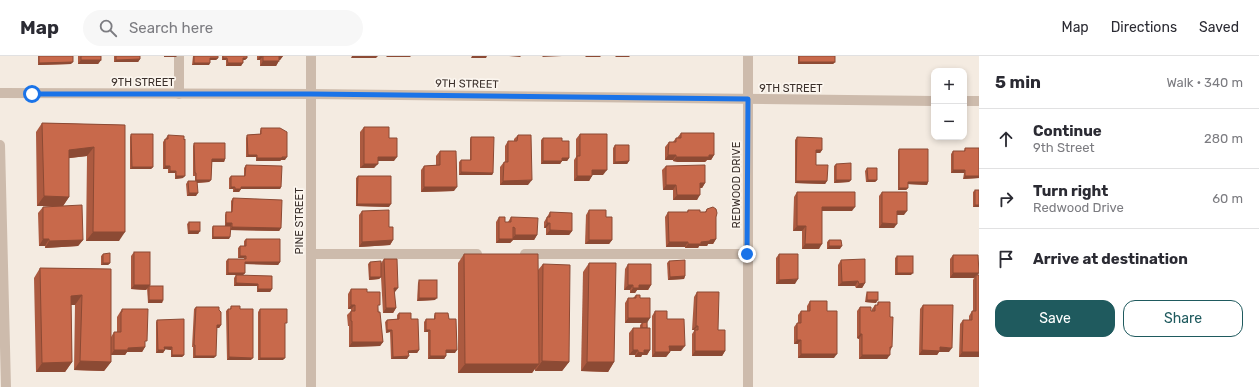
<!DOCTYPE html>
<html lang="en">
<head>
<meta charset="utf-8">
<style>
	:root { --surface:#fff; --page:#f7f7f7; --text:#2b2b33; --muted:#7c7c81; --line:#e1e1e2; --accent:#1f5a5e }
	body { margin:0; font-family:Rubik,sans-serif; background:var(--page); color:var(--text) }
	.controls { position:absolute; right:12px; top:12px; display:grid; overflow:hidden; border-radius:8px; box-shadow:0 2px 6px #0003 }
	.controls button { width:36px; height:36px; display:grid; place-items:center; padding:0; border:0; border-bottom:1px solid var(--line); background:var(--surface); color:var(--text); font:20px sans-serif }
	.stop { position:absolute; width:12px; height:12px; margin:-9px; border:3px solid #1a73e8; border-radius:50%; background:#fff }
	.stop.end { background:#1a73e8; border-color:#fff; box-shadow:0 1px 4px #0008 }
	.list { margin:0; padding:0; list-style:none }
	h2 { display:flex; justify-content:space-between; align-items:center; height:52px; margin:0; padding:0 16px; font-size:17px }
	h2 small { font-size:13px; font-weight:400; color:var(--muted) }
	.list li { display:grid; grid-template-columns:26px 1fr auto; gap:12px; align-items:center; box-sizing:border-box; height:60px; padding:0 16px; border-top:1px solid var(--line) }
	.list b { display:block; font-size:15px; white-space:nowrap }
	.list p { margin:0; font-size:13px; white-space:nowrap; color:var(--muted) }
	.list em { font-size:13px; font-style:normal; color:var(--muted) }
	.actions { display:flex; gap:8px; padding:12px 16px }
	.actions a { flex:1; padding:9px 0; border:1px solid var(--accent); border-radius:12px; text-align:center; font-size:14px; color:var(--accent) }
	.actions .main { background:var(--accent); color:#fff }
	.icon { flex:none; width:22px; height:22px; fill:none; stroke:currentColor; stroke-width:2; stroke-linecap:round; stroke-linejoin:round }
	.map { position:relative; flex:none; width:979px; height:331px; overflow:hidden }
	header { display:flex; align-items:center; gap:24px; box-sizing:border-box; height:56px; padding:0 20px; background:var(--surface); border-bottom:1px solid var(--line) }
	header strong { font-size:19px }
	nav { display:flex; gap:22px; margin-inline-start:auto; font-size:14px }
	.search { width:280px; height:36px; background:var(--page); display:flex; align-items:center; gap:10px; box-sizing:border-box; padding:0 14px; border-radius:22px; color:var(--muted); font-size:15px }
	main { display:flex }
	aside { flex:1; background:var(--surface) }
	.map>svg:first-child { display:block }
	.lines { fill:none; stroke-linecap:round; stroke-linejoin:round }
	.service { stroke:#cdbbac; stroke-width:10 }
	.minor { stroke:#cdbbac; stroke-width:10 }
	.wall { fill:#ac5a40 }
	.shaded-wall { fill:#8c4a34 }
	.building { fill:#c8694b; stroke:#8c4a34 }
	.route { stroke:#1a73e8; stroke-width:5 }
	.labels { text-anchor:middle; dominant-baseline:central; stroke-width:3.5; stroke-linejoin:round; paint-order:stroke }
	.street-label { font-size:11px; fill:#3b302b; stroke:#fbf5ee }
</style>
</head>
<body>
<header>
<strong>Map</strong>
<div class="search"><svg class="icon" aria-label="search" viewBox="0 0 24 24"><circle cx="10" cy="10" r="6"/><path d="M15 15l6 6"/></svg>Search here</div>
<nav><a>Map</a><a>Directions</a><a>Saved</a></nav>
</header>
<main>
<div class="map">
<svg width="979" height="331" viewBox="0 0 979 331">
	<rect width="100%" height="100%" fill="#f4ebe1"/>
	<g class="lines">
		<g class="service">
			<path d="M179,38V0"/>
			<path d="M311,198H477"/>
			<path d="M525,198H747"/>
		</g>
		<g class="minor">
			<path d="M311,0V331"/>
			<path d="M0,37L311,38L934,45"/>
			<path d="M964,45H979"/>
			<path d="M0,89L6,331"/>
			<path d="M748,331V0"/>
		</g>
	</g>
	<g class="wall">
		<path d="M38,0H73L71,8L38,9Z"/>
		<path d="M78,0H101V4L98,8H78Z"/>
		<path d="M114,0H140V3L138,6H114Z"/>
		<path d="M193,0H218V2L216,4H210L209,9H192Z"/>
		<path d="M222,0H247V2L245,4H243L241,10H226V4H222Z"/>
		<path d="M257,0H283L280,4H279L276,10H260V4H257Z"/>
		<path d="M798,0H835V6L833,8H798Z"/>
		<path d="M42,67L125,69L119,185H86L87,100L69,102V141L63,150L83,184L78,190L45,192V190H39L38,157L43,151L55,150H37L36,76Z"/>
		<path d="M364,71L389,82L394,105H378L374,112H360V76Z"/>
		<path d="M261,72L285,104H281L280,105H256V101H246V82L247,79L260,78V75Z"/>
		<path d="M681,77L714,99L711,104H707L705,106H678L673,105V104H665V91L669,86H673L676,82H677Z"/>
		<path d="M131,78L153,111L151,113H130V81Z"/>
		<path d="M580,78L603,119H592V120L589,125H574V104L576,101V83Z"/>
		<path d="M168,79L183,122L175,123V117H168V113H163V86L165,83H166V82Z"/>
		<path d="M518,79L528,129H500V111L504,106H505V90L508,85H514V83Z"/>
		<path d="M471,81L493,117L492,119H459V106L461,104H470V83Z"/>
		<path d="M797,81L822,94L820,97H816V109L827,125L825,128L795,127V84Z"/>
		<path d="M543,82L562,85L569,102L567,105H562L560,108H541V84Z"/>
		<path d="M194,87L225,103L224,106H212L211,124L209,126L197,127L196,140H187L186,128L188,125H195V120H193V90Z"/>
		<path d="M615,89L629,105L627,108H613V92Z"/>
		<path d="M965,92L979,122L963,123L964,117H951V98L953,95H964Z"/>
		<path d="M899,93L928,126L927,129L908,128V132L906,134H898V95Z"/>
		<path d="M440,95L454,135L421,136V114L424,110L436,109V100Z"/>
		<path d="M836,108L851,124L849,126L834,127V110Z"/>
		<path d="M246,109L281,131L280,133H241L239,136H233V133H229V122L231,120H244V112Z"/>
		<path d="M666,110L705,127L702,132H700L697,144H673V134H663L662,114Z"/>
		<path d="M867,112L877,124L875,126H866L865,115Z"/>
		<path d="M358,120L389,151L356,150V122Z"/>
		<path d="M975,134H979V151H973V136Z"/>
		<path d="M797,136L852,155H822L819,193H802V175H793L794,141Z"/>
		<path d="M882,136L904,159H897L894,172H879V140Z"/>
		<path d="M233,142L281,172L279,175L230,174L229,183H212V172L213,170H231H225V159L226,156H231V145Z"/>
		<path d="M707,153L716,161V183L713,188H708L707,190H699L698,192H685V191H666L665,161L668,156H687L688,154L700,156H705Z"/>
		<path d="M589,154L606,161L612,184L609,188H585L586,159Z"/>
		<path d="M362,155L389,171L393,184L390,189L359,191V159Z"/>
		<path d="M550,156L572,175L569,179H546V172H544V166Z"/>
		<path d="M499,161L505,166H508L511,161L537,179L534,184H513L510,187H496V166Z"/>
		<path d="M189,166L200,175L198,178H188L187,168Z"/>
		<path d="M246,183L280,206L278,209L245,208V217L243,219H226V205L228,203H244V202H238V192L240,190H244V185Z"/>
		<path d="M829,184L840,193H827V186Z"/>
		<path d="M134,196L150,229L146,234L131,233V200Z"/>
		<path d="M103,198L110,207L108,209H101V200Z"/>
		<path d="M464,198L538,214L543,208L569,306L562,315H535V312L532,317H458V207Z"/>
		<path d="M779,198L795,228H776V202Z"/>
		<path d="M953,199L977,219H979V301H959L960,268L963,264H969V260L972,255H973V224L974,222H950V203Z"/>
		<path d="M897,200L911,219H895V202Z"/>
		<path d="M384,203L395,236H394L396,252L393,257H383L381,221L379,223L369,224L368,208L370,206L381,207Z"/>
		<path d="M841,204L865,227L862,232H856L855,230H838V209Z"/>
		<path d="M669,205L685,220L684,223L668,224L667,207Z"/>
		<path d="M589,207L614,306L608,316L581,315L583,216Z"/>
		<path d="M628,208L651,229L648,234H637L635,237H630V234H624L625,213Z"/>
		<path d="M40,212L111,213V306L104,315L74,314L75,249H71L72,306L65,316H36L34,222Z"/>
		<path d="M236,219L272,233L270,236H257V230H234V222Z"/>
		<path d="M419,224L435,244L417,245L418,227Z"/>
		<path d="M149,230L163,244L162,247H148L147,232Z"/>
		<path d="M351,233L367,236L378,252L383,286L380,290L349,291V270H348L347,259L351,255V253H348V238Z"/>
		<path d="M697,236L718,274L725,295L722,300H692V278L694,275V274H692L694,241Z"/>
		<path d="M867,236L876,247L865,246L866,239Z"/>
		<path d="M636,239L640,242L647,266L650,294L647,299H642L641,301H635V299H629V277L633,272H640V269L642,267H625V247L628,242H633Z"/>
		<path d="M810,245L827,255L834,302H798V288H794V271L797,267H798V259L801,255H807V250Z"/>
		<path d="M878,246L890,261L892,291L890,295L887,303H859V283L857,282V255L860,251L872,255V253L875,249H877Z"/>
		<path d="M923,249L949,296H939L937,299H919L920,253Z"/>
		<path d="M231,250L240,253L251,304H227L226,255L228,253H230Z"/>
		<path d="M196,251L221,269L219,272H217L214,302H193V291H192L194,253Z"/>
		<path d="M122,253L145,288V291L142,296H127L125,299H111V281L114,276H117V261Z"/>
		<path d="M260,253L285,269L283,304H258V256Z"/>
		<path d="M655,255L667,263L681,295H670V296L666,301H652V260Z"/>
		<path d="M399,257L411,263L419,294L417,297H408L407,303H391L390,276L386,277L385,266L387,264L397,263V259Z"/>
		<path d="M435,257L449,263L455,297H446V300L444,303H428V276H424V266L426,263H434V260Z"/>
		<path d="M157,264L184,299L182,301H171V294L165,293L163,297H156V266Z"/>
	</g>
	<g class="shaded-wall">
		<path d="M164,0H177L176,1H164Z"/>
		<path d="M260,0H263L260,4H257Z"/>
		<path d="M279,0H283L280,4H276Z"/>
		<path d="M352,0H378L376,2H351Z"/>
		<path d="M387,0H411L410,1H386Z"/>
		<path d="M472,0H487L486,2H471Z"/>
		<path d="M509,0H521L520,1Z"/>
		<path d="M543,0H562L542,1Z"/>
		<path d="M586,0H601L600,1H585Z"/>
		<path d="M616,0H630L629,1H615Z"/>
		<path d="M210,2H218L216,4H208Z"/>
		<path d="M223,2H227L226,4H222Z"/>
		<path d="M243,2H247L245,4H241Z"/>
		<path d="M140,3L138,6H114L116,4Z"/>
		<path d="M81,4H101L98,8H78Z"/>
		<path d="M263,5H279L276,10H260Z"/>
		<path d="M73,6L71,8L38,9L39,7Z"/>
		<path d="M799,6H835L833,8H798Z"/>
		<path d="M194,7H210L209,9H192Z"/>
		<path d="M228,7H243L241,10H226Z"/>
		<path d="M94,91L87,100L62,103L69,94Z"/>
		<path d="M816,94H822L820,97H815Z"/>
		<path d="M248,99H257L256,101H246Z"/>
		<path d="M668,99H676L673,104H665Z"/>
		<path d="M714,99L711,104H707L705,106H678L673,105L676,101Z"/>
		<path d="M287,101L285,104H281L280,105H256L257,102Z"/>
		<path d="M378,101H397L394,105H374Z"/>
		<path d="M562,102H569L567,105H560Z"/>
		<path d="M212,103H225L224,106H210Z"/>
		<path d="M543,105H562L560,108H541Z"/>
		<path d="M629,105L627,108H613L615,106Z"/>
		<path d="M364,108H378L374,112H360Z"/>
		<path d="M165,110H170L168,113H163Z"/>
		<path d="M132,111H153L151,113H130Z"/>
		<path d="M592,114H607L603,119H589Z"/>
		<path d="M953,114H965L964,117H951Z"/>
		<path d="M170,115H176L175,117H168Z"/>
		<path d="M461,116L493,117L492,119H459Z"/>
		<path d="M176,120H185L183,122L175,123Z"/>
		<path d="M577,120H592L589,125H574Z"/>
		<path d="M965,120H979V122L963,123Z"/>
		<path d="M196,124H211L209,126L195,127Z"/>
		<path d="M532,124L528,129H500L503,125Z"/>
		<path d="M836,124H851L849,126L834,127Z"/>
		<path d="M868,124H877L875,126H866Z"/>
		<path d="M796,125H827L825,128L795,127Z"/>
		<path d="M908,126H928L927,129L906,128Z"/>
		<path d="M700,127H705L702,132H696Z"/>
		<path d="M666,129H676L673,134H663Z"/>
		<path d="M231,131H235L233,133H229Z"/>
		<path d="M241,131H281L280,133H239Z"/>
		<path d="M424,131H457L454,135L421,136Z"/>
		<path d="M899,132H908L906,134H898Z"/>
		<path d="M235,133H241L239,136H233Z"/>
		<path d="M189,137H198L196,140H187Z"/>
		<path d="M677,139H700L697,144H673Z"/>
		<path d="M44,140L69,141L63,150H37Z"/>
		<path d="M357,148H391L389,151L356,150Z"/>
		<path d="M975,149H979V151H973Z"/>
		<path d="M822,151H855L852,155H819Z"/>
		<path d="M897,155H907L904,159H894Z"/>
		<path d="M226,167H232L231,170H225Z"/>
		<path d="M547,167H550L546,172H544Z"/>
		<path d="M882,167L897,168L894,172H879Z"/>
		<path d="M797,170H806L802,175H793Z"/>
		<path d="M232,171L281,172L279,175L230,174Z"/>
		<path d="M550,174L572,175L569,179H546Z"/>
		<path d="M189,175H200L198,178H188Z"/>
		<path d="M93,176H125L119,185H86Z"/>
		<path d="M515,179H537L534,184H513L510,187H496L499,183H512Z"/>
		<path d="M213,181H230L229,183H212Z"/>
		<path d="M43,183H49L45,190H39Z"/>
		<path d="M716,183L713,188H708L707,190H699L698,192H685L688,188L710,184Z"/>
		<path d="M83,184L78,190L45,192L49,185Z"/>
		<path d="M393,184L390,189L359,191L362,186Z"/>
		<path d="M589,184H612L609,188H585Z"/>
		<path d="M669,186H688L685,191H666Z"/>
		<path d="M805,188H822L819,193H802Z"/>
		<path d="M829,190H842L840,193H827Z"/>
		<path d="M240,200H246L244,202H238Z"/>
		<path d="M245,206H280L278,209L244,208Z"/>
		<path d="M103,207H110L108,209H101Z"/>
		<path d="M228,217H245L243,219H226Z"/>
		<path d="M897,217H913L911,219H895Z"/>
		<path d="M953,217H979L976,221V219L974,222H950Z"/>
		<path d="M685,220L684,223L668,224L670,221Z"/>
		<path d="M370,221H381L379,223L369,224Z"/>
		<path d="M798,223L795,228H776L779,224Z"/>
		<path d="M858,225L855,230H838L842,226Z"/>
		<path d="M236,227L258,228L257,230H234Z"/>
		<path d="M865,227L862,232H856L859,228Z"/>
		<path d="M134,229H150L146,234L131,233Z"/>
		<path d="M628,229H633L630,234H624Z"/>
		<path d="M639,229H651L648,234H637L635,237H630L633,232Z"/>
		<path d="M394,232H398L395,236H390Z"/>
		<path d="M258,233H272L270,236H257Z"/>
		<path d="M82,239L75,249H64L71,240Z"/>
		<path d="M419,242H437L435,244L417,245Z"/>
		<path d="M149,244H163L162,247H148Z"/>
		<path d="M867,244H878L876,247L865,246Z"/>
		<path d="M351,249H355L351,253H348Z"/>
		<path d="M386,252H396L393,257H383Z"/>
		<path d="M628,262H650L647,267H625Z"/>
		<path d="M217,269H221L219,272H215Z"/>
		<path d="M696,270H698L694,274H692Z"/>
		<path d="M387,274H392L390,276L386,277Z"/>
		<path d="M426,274H430L428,276H424Z"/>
		<path d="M860,278H862L859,283L857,282Z"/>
		<path d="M797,284H801L798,288H794Z"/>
		<path d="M352,286H383L380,290L349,291Z"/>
		<path d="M669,290H685L681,295H666Z"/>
		<path d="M145,291L142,296H127L125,299H111L114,294L128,292Z"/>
		<path d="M164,291H172L171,294L163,293Z"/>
		<path d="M940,291L952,292L949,296H939L937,299H919L922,294Z"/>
		<path d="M158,294H165L163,297H156Z"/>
		<path d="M419,294L417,297H407L408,295Z"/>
		<path d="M446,294H457L455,297H444Z"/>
		<path d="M633,294H638L635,299H629Z"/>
		<path d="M644,294H650L647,299H642L641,301H635L638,296Z"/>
		<path d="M695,295H725L722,300H692Z"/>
		<path d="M655,296H670L666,301H652Z"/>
		<path d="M962,296H979V301H959Z"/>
		<path d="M801,298H837L834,302H798Z"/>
		<path d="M172,299H184L182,301H171Z"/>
		<path d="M862,299H890L887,303H859Z"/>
		<path d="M195,300H216L214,302H193Z"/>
		<path d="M409,300L407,303H391L393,301Z"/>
		<path d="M430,300H446L444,303H428Z"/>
		<path d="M229,301L253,302L251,304H227Z"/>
		<path d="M260,302H285L283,304H258Z"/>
		<path d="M80,305L111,306L104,315L74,314Z"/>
		<path d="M542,305L569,306L562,315H535Z"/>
		<path d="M72,306L65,316H36L42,307Z"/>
		<path d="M587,306H614L608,316L581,315Z"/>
		<path d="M465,308H539L532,317H458Z"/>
	</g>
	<g class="building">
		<path d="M39,0H73V6L39,7Z"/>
		<rect x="81" y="0" width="20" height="4"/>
		<path d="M116,0H140V3L116,4Z"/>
		<path d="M194,0H218V2H210V7H194Z"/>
		<path d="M223,0H247V2H243V7H228L227,2H223Z"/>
		<rect x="263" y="0" width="16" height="5"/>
		<rect x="799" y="0" width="36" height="6"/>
		<path d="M42,67L125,69V176H93L94,91L69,94V141L44,140Z"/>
		<path d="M364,71H389V82H397V101H378V108H364Z"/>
		<path d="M261,72H280L287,76V101H282V102H257V99H248L247,79L261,78Z"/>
		<path d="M681,77H714V99H709V101H676V99H668L669,86H676V82H681Z"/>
		<path d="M131,78H153V111H132Z"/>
		<path d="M580,78H607V114H592V120H577V100H580Z"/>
		<path d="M168,79L184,80V84L185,83V120H176V115H170V110H165V83H168Z"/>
		<path d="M518,79H531L532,124L503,125L504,106H508V85H517Z"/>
		<path d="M471,81H494L493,117L461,116V104H471Z"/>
		<path d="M797,81L822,82V94H816V109H828L827,125H796Z"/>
		<path d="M543,82H562V85H569V102H562V105H543Z"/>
		<path d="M194,87H225V103H212L211,124H196V117H195Z"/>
		<path d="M615,89H629V105L615,106Z"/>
		<path d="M965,92H979V120H965V114H953V95H965Z"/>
		<path d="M899,93H928V126H908V132H899Z"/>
		<path d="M440,95H456L457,131H424V110L440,109Z"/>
		<path d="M851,107V124H836V108Z"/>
		<path d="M246,109L282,110L281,131H241V133H235V131H231V120H245Z"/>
		<path d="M705,109V127H700V139H677L676,129H666V110Z"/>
		<path d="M867,112H877V124H868Z"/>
		<path d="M358,120H391V148H357Z"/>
		<path d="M188,125H197L198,137H189Z"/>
		<rect x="975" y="134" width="4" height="15"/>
		<path d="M797,136H855V151H822V188H805L806,170H797Z"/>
		<path d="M882,136H907V155H897V168L882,167Z"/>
		<path d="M233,142L282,144L281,172L232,171V167H226V156H232Z"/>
		<path d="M82,149L83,184L49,185V183H43V151Z"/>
		<path d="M713,151L716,153L717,157L716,161V183L710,184V185L701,186V188H688V186H669L668,156H688V154H700V156H706L707,153Z"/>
		<path d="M389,154V171H393V184L362,186V155Z"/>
		<path d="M589,154H606V161H612V184H589Z"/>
		<path d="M550,156L572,157V175L550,174V167H547V161H550Z"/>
		<path d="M499,161H505V166H511V161L538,162L537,179H515V172L513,171V183H499Z"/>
		<rect x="189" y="166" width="11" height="9"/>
		<path d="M213,170H231L230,181H213Z"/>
		<path d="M246,183H280V206H245V217H228V203H246V200H240V190H246Z"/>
		<path d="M829,184H841L842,190H829Z"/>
		<rect x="134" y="196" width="16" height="33"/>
		<path d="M110,197V207H103V198Z"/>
		<path d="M464,198H538L539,308H465Z"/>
		<path d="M779,198H798V223L779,224Z"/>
		<path d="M953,199H978L979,217H953Z"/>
		<rect x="897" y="200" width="16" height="17"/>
		<path d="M384,203H397L398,232H394L396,252H386Z"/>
		<path d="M865,203V227L859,228L858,225L842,226L841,204Z"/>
		<path d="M685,204V220L670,221L669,205Z"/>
		<path d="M381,205V221H370V206Z"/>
		<path d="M589,207H616L614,306H587Z"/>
		<path d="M543,208L570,209L569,306L542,305Z"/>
		<path d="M628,208H651V229H639V232H633V229H628Z"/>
		<path d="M40,212L111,213V306L80,305L82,239L71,240L72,306L42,307Z"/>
		<path d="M236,219L272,220V233H258V228L236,227Z"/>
		<path d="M976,219H979V296H962L963,264H972V255H976Z"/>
		<rect x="419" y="224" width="18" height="18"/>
		<rect x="149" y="230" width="14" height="14"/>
		<path d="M351,233H367V236H380V249H378V256H380L383,286H352V265H351V255H355V249H351Z"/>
		<path d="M697,236H719L718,274H725V295H695V274H698V270H696Z"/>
		<rect x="867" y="236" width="11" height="8"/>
		<path d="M636,239H640V242H650V262H628V242H636Z"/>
		<path d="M810,245H827V255H837V298H801V284H797V267H801V255H810Z"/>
		<path d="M878,246H890V261H893L892,291H890V299H862V278H860V251H871V255H875V249H878Z"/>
		<path d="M923,249H953L952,292L940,291V295L922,294Z"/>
		<path d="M231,250H240V253H253V302L229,301L228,253H231Z"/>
		<path d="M196,251H219V254L221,256V269H217L216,300H195V289H194Z"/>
		<path d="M122,253H148L147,285H145V291L128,292V294H114V276H121V256H122Z"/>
		<path d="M260,253H287V267H285V302H260Z"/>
		<path d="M655,255H667V263H684L685,290H669L670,296H655Z"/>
		<path d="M399,257H411V263H418L419,294L408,295L409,300L393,301L392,274H387V264L399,263Z"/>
		<path d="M435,257H448L449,263H456L457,294H446V300H430V274H426V263H435Z"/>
		<path d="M184,263V299H172V291H164L165,294H158L157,264Z"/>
		<path d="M647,266V272H642V267Z"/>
		<path d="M633,272H650V294H644V297L638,296V294H633Z"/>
	</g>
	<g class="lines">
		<path class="route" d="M32,38H311L748,43L747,198"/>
	</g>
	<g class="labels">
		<g class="street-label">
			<text x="143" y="26">9TH STREET</text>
			<text transform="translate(467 28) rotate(1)">9TH STREET</text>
			<text x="791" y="32">9TH STREET</text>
			<text transform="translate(736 129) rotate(-90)">REDWOOD DRIVE</text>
			<text transform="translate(299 165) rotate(-90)">PINE STREET</text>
		</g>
	</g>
</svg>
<div class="controls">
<button>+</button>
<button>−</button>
</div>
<div class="stop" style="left:32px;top:38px"></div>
<div class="stop end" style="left:747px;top:198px"></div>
</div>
<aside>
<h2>5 min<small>Walk · 340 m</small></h2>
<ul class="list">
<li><svg class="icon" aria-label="ahead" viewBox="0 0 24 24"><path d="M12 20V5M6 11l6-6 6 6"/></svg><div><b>Continue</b><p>9th Street</p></div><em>280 m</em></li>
<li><svg class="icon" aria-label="right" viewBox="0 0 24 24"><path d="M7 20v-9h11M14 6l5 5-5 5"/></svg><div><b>Turn right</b><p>Redwood Drive</p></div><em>60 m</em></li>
<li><svg class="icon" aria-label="arrive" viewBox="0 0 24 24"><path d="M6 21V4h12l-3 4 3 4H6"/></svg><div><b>Arrive at destination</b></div></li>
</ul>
<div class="actions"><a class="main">Save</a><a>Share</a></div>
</aside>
</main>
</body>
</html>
